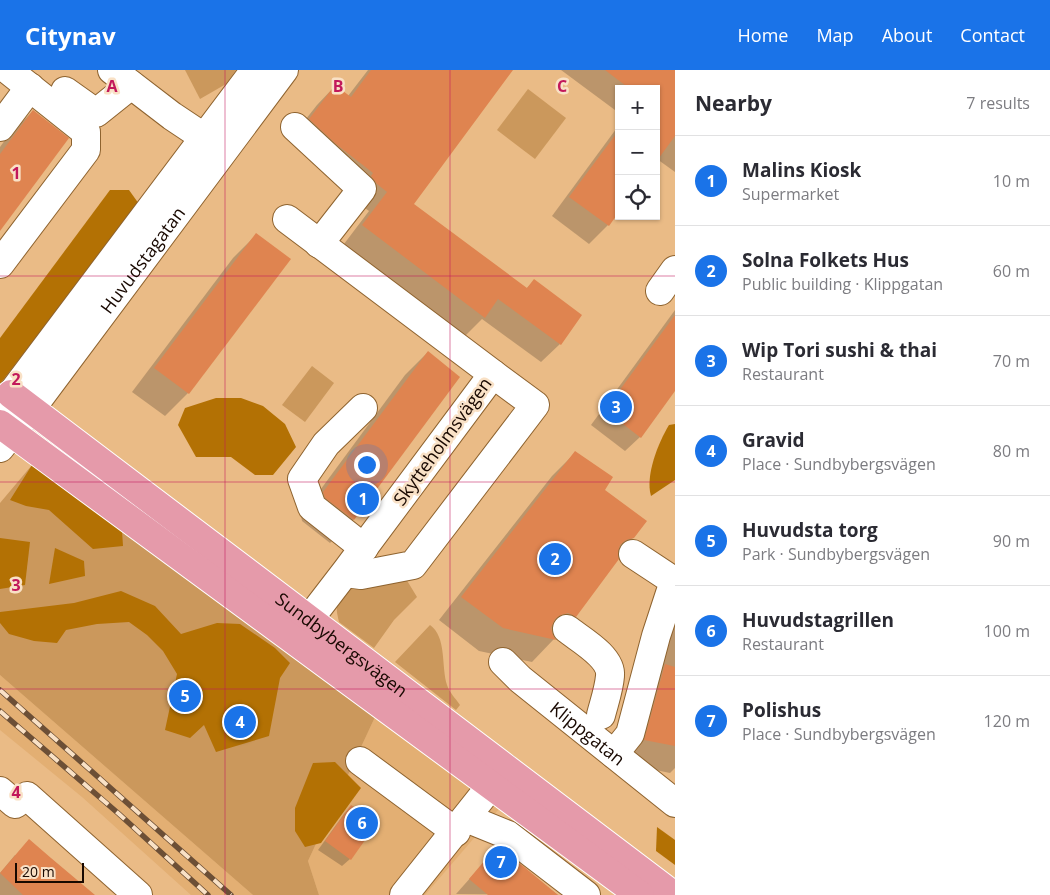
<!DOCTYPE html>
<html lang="en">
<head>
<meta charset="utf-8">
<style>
	:root { --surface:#fff; --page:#f7f7f7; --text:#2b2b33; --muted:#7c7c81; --line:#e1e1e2; --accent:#1a73e8 }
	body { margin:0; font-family:"Open Sans",sans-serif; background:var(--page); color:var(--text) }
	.controls { position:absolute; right:15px; top:15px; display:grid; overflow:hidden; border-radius:0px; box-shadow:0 1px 4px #0004 }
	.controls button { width:45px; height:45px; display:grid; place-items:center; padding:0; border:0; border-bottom:1px solid var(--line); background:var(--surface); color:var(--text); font:25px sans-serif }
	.scale { position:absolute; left:15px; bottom:12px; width:69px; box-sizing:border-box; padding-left:5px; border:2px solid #180800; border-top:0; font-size:14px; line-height:18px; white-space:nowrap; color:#180800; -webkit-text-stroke:4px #f9e1c6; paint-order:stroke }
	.you { position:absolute; left:366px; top:394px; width:18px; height:18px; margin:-12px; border:4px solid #fff; border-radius:50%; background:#1a73e8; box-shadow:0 0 0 8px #1a73e833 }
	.badge { display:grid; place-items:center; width:32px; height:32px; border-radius:50%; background:var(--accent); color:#fff; font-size:16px; font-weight:700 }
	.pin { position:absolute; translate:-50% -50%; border:2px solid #fff; box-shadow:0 1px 5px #0006 }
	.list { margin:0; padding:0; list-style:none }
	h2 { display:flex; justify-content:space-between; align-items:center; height:65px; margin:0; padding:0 20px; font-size:21px }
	h2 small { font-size:16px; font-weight:400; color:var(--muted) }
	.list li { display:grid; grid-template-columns:32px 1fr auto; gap:15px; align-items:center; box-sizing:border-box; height:90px; padding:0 20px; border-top:1px solid var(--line) }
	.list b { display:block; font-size:19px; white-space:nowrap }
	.list p { margin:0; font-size:16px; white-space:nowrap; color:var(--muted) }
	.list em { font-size:16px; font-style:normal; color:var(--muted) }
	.icon { flex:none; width:28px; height:28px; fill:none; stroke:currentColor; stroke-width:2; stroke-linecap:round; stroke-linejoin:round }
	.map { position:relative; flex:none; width:675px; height:825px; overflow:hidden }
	header { display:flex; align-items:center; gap:30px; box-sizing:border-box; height:70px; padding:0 25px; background:var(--accent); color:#fff }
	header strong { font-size:24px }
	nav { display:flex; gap:28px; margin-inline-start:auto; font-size:18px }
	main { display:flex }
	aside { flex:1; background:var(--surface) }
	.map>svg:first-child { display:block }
	.built { fill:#e3af73 }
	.green { fill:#cb985c }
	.forest { fill:#b37104 }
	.shadow { fill:#0003 }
	.building { fill:#df8450 }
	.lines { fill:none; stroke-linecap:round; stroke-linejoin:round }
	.minor-casing { stroke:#8e632f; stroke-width:30 }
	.major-casing { stroke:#fff; stroke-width:30 }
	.minor { stroke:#fff; stroke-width:28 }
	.major { stroke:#e59aaa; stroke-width:28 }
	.rail-casing { stroke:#6c4f36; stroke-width:5.5 }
	.rail { stroke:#f9e1c6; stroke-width:4; stroke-dasharray:11; stroke-linecap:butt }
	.grid { fill:none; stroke:#c2185b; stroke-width:1; stroke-opacity:0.55 }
	.labels { text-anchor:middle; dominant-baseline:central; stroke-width:5; stroke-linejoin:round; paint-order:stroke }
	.street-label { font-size:18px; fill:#180800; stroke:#f9e1c6 }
	.grid-label { font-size:16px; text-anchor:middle; font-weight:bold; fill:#c2185b; stroke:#f9e1c6; stroke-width:5; stroke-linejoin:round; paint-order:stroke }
</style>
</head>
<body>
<header>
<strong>Citynav</strong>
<nav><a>Home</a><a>Map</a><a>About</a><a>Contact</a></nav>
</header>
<main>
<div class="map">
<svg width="675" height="825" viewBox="0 0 675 825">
	<rect width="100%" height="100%" fill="#eabb86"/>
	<g class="built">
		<path d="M0,605L253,825H191L82,727L0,660Z"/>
		<path d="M375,647L499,739L425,825H319L308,791Z"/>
	</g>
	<g class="green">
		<path d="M185,0H236L226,14L200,29Z"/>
		<path d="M528,19L566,48L535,89L497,60Z"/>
		<path d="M312,296L334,313L305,352L282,335Z"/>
		<path d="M32,395L375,647L308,791L319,825H253L0,605V433Z"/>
		<path d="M403,504L417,527L394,550L374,578L339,552C338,547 336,540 337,536C345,510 381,509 403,504Z"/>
		<path d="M430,555C447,567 441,597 447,615C449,622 456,629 460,635L456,640L395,592Z"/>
	</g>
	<g class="forest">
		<path d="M110,120H129L139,134L0,314V268Z"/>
		<path d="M216,328H241L263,336L285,354L296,377L273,405H255L231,387H196L178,355L185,338Z"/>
		<path d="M675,354V410L651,426C645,406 658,373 669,355Z"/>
		<path d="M32,395L122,461L123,476L93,479L49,440L26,436L10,430Z"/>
		<path d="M0,468L30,472L25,515L0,519Z"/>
		<path d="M55,478L84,491L85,506L49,514Z"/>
		<path d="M121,521L155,536L181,564L217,553L240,554L275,578L290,593L280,608L269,666L216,682L204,655L190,668L165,660L177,604L163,581L147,565L129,552L97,554L66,560L57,573L34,571L9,564L0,553V542L74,533Z"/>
		<path d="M335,692L361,718L321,773L305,777L295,761V738L313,693Z"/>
		<path d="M657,757L675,770V795L656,781Z"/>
	</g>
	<g class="shadow">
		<path d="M368,0H512L412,134L526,219L534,211L560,274L541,292L482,249L465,266L344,174L369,141L358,133L291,68L317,35L335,16L348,26Z"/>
		<path d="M561,0H675V102L657,89L656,19H619V43Z"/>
		<path d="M33,41L0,159V77L8,66Z"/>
		<path d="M619,55V140L608,155L589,174L552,146Z"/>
		<path d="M256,165L188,323L165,346L132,322L233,188Z"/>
		<path d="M675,240V318L640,367L625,381L591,355Z"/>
		<path d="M428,282L458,308L353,450L330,473L302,451L301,446L405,305Z"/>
		<path d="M575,383L603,421L633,468L617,484L576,546L532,592L479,581L439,550L552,406Z"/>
		<path d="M675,521V698L670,703L622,693Z"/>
		<path d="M351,737L350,789L342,796L318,780L344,744Z"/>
		<path d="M496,779L558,825L456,824Z"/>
		<path d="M15,785L92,825H0V803Z"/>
	</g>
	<g class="building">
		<path d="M371,0H513L414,134L527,218L534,209L582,245L561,275L498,229L485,248L362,155L387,122L377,114L371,106L373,103L336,74L309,49L335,15L351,27Z"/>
		<path d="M605,0H675V66L656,92V19H630Z"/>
		<path d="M33,40L69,68L0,161V84Z"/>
		<path d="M619,60V142L609,156L569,127Z"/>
		<path d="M256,163L291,189L189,324L154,298Z"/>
		<path d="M675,245V321L641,368L605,340Z"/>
		<path d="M428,281L460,307L354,450L325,428L323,422Z"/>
		<path d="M575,381L613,407L605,420L647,451L634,468L626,470L620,475L618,483L619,489L576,547L568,543L561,545L555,549L551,558L553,565L556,570L503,558L461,527Z"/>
		<path d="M665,594L675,597V676L644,670Z"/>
		<path d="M351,735L377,753L351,790L325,771Z"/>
		<path d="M29,769L51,788L95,825H23L0,803Z"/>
		<path d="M496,777L523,796L558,825H488L469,809Z"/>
	</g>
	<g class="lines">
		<g class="minor-casing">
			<g id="minor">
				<path d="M112,0L172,46L220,78"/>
				<path d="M65,21L96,43L131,15"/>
				<path d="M0,57L30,17"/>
				<path d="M295,57L362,119L319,174"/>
				<path d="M287,149L493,304L347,500L294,569"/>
				<path d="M0,194L86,80V62L8,0"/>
				<path d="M660,221L675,200"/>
				<path d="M363,338L326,374L302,409L312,437L364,478"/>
				<path d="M0,339L255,0"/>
				<path id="s1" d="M0,378L31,339L284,0"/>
				<path d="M346,503L361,505L413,495L535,335L493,304"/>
				<path d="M567,559C581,570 612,587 610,606C609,619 604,633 601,645"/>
				<path id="s2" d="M503,592L520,609L675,733"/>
				<path d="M614,684L630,664L656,566L674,511L633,484"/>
				<path d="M360,691L456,762"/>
				<path d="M0,721L15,734L27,726L138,825"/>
				<path d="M466,748L508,765L586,825"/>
				<path d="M404,825L505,698"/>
			</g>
		</g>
		<g class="major-casing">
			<g id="major">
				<path id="s3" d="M11,324L673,825"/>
				<path d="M0,354L640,825"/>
			</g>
		</g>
		<use href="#minor" class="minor"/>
		<use href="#major" class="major"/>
		<g class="rail-casing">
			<g id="rail">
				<path d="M0,620L231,825"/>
				<path d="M0,641L119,744L208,825"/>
			</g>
		</g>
		<use href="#rail" class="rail"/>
	</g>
	<path class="grid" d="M225,0V825M450,0V825M0,206H675M0,412H675M0,619H675"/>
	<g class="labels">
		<g class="street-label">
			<text stroke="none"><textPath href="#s1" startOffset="236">Huvudstagatan</textPath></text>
			<text transform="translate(442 371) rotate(-54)">Skytteholmsvägen</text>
			<text stroke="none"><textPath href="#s3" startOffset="415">Sundbybergsvägen</textPath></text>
			<text stroke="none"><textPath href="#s2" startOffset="111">Klippgatan</textPath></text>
		</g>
	</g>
	<g class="grid-label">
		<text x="112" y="22">A</text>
		<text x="338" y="22">B</text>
		<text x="562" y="22">C</text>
		<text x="16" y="109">1</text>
		<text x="16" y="315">2</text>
		<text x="16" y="521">3</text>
		<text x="16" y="728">4</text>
	</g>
</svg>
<div class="controls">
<button>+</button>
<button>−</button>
<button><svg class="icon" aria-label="locate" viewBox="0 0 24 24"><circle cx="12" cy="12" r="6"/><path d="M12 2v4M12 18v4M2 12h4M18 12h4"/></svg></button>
</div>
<div class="scale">20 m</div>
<div class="you"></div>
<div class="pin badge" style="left:363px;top:429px">1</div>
<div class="pin badge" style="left:555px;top:489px">2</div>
<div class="pin badge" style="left:616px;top:337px">3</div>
<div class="pin badge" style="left:240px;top:652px">4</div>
<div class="pin badge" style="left:185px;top:626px">5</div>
<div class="pin badge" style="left:362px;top:753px">6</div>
<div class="pin badge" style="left:501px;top:792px">7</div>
</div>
<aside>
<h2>Nearby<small>7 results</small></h2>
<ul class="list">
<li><span class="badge">1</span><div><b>Malins Kiosk</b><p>Supermarket</p></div><em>10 m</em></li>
<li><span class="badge">2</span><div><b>Solna Folkets Hus</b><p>Public building · Klippgatan</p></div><em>60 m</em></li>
<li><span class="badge">3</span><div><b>Wip Tori sushi &amp; thai</b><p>Restaurant</p></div><em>70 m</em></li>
<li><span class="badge">4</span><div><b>Gravid</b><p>Place · Sundbybergsvägen</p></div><em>80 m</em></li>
<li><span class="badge">5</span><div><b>Huvudsta torg</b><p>Park · Sundbybergsvägen</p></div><em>90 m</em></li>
<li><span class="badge">6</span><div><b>Huvudstagrillen</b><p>Restaurant</p></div><em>100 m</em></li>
<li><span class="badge">7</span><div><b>Polishus</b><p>Place · Sundbybergsvägen</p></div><em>120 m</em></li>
</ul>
</aside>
</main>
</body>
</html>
